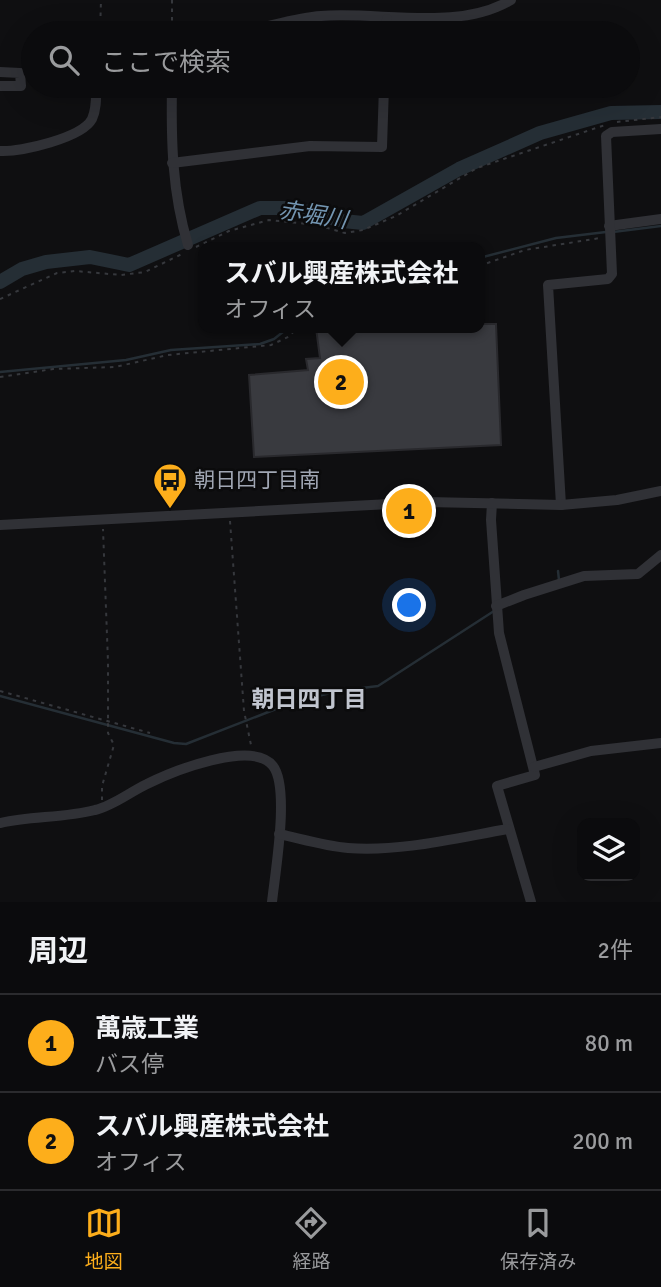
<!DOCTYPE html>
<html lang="ja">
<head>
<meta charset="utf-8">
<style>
	:root { --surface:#0b0b0d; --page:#141416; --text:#f1f3f6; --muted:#9a9b9d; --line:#2b2b2e; --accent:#fdae1b }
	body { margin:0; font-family:Signika,"Noto Sans JP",sans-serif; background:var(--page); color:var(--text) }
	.controls { position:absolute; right:21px; bottom:21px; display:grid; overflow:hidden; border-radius:14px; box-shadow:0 7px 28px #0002 }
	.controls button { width:63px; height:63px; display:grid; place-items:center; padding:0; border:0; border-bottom:2px solid var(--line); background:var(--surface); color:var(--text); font:35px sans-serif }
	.you { position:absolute; left:410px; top:606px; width:24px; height:24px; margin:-18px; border:5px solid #fff; border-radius:50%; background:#1a73e8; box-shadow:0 0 0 10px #1a73e833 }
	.badge { display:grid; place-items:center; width:46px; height:46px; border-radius:50%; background:var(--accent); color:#111; font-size:23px; font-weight:700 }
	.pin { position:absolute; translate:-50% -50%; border:4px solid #fff; box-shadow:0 2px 7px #0006 }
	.popup { position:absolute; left:198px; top:242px; width:287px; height:91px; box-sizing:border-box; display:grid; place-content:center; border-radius:14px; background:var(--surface); filter:drop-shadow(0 2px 5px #0005); font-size:23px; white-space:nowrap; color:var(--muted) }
	.popup b { font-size:26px; color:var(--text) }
	.popup::after { content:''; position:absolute; left:50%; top:100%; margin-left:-14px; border:14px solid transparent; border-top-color:var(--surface) }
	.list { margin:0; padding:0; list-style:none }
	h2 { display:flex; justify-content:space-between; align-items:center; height:91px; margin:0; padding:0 28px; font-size:30px }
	h2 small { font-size:23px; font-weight:400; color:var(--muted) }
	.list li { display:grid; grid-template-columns:46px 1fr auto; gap:21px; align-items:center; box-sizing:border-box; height:98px; padding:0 28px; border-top:2px solid var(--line) }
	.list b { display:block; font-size:26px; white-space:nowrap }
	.list p { margin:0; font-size:23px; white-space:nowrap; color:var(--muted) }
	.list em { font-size:23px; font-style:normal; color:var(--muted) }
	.icon { flex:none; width:38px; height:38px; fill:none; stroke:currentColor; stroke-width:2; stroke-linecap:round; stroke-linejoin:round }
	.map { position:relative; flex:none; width:661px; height:902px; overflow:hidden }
	.search { position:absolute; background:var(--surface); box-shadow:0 7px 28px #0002; left:21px; right:21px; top:21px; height:77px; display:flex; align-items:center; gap:18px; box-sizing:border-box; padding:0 24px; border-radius:38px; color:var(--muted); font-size:26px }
	.sheet { height:287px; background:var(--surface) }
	nav { display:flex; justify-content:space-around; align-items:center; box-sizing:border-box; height:98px; border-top:2px solid var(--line); background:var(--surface); font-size:19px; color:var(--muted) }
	nav a { display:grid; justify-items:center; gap:4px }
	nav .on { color:var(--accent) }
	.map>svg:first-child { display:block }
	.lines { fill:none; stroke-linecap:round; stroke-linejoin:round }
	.stream { stroke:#252e35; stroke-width:2.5 }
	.river { stroke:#252e35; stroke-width:14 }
	.building { fill:#393a3f; stroke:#29292d; stroke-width:2 }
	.path { stroke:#36383d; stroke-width:2; stroke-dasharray:3.5 5; stroke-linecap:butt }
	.minor { stroke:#303136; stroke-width:10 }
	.labels { text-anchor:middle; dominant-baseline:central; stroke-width:5; stroke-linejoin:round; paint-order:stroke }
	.poi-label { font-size:21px; fill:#a0a6b3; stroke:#0b0b0c; text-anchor:start }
	.water-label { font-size:23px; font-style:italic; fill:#7395b1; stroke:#0b0b0c }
	.neighbourhood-label { font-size:23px; font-weight:bold; fill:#c1c5cf; stroke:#0b0b0c }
</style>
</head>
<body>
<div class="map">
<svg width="661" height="902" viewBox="0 0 661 902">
	<rect width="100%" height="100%" fill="#0f0f11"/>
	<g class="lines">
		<g class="stream">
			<path d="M613,232L661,226"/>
			<path d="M479,258L556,238L606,232"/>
			<path d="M0,372L126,360L171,350L260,344L274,339L288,328"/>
			<path d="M558,571L559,580"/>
			<path d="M0,696L174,743L186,744L294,702L338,691L378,686L494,611"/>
		</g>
		<path class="river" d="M0,282L22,269L46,262L90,257L129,265L260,208H292L343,221L363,223L459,169L540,133L611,113L661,112"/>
	</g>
	<path class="building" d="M479,324H496L501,445L254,457L249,375L308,370L306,359L320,358L316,328H479Z"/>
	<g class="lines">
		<g class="path">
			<path d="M172,0V24"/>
			<path d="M100,33L101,0"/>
			<path d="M617,122L661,117"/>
			<path d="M196,247L229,231L269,220L317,225L345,233L363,230L396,216L477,168L608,124"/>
			<path d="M479,266L525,250L600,238"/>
			<path d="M0,299L57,273L75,271L121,275L145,272L184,253"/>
			<path d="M0,377L53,369L115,367L168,355L271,345L290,336L296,328"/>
			<path d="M230,521L244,711L251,745"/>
			<path d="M0,691L150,733"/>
			<path d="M102,800V786L114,745L108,733V662L103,529"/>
		</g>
		<g class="minor">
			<path d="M151,33C178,31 205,35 232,33C262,30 291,18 321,16C379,11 458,32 511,0"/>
			<path d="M386,33L387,19"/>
			<path d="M0,72L20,73L21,86H0"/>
			<path d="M172,86C171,140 172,192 188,245"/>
			<path d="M0,151C21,152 82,138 92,119C97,108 96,97 96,86"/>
			<path d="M172,163L310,146L382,147L384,86"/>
			<path d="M609,226L661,219"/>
			<path d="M492,503L491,520L499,633L535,775L497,786L531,902"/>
			<path d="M561,505L548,285L608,279L612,274L606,136L612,132L661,129"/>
			<path d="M0,525L427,502L561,505L617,500L661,491"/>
			<path d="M496,606L524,595L584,576L638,574L661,555"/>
			<path d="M534,767L591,751L661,743"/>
			<path d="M0,823C31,816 64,818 95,810C113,806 130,792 147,784C171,772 252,739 273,766C290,788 275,873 272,902"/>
			<path d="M279,834C302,839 325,846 348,848C401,852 456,838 508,829"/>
		</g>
	</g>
	<defs>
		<g id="bus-pin" transform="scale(1.75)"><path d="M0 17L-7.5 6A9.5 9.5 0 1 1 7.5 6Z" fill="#fdae1b" stroke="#0b0b0c"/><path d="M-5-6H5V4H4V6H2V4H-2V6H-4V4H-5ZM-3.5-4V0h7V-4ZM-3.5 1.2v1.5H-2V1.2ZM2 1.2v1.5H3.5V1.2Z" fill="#111"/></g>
	</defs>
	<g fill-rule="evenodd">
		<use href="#bus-pin" x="170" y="480"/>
	</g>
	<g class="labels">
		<g class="poi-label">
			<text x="194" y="480">朝日四丁目南</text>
		</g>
		<g class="water-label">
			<text transform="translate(313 215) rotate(9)">赤堀川</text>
		</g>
		<g class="neighbourhood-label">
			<text x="309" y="699">朝日四丁目</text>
		</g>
	</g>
</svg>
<div class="controls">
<button><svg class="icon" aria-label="layers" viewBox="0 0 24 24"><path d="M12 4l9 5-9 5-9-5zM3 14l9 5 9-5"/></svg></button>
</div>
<div class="you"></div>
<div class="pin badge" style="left:409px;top:511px">1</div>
<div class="pin badge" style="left:341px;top:382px">2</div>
<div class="popup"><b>スバル興産株式会社</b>オフィス</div>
<div class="search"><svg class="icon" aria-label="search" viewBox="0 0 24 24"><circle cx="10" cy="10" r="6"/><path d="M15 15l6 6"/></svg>ここで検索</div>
</div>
<section class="sheet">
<h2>周辺<small>2件</small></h2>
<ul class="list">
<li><span class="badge">1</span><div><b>萬歳工業</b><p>バス停</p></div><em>80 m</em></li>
<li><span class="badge">2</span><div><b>スバル興産株式会社</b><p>オフィス</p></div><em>200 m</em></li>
</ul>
</section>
<nav>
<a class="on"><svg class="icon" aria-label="map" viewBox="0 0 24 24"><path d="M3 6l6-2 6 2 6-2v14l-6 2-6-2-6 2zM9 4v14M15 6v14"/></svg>地図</a>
<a><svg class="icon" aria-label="directions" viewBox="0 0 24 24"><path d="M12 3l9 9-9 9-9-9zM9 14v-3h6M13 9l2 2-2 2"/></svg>経路</a>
<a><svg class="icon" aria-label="saved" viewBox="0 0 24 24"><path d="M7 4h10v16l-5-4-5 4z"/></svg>保存済み</a>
</nav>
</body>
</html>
